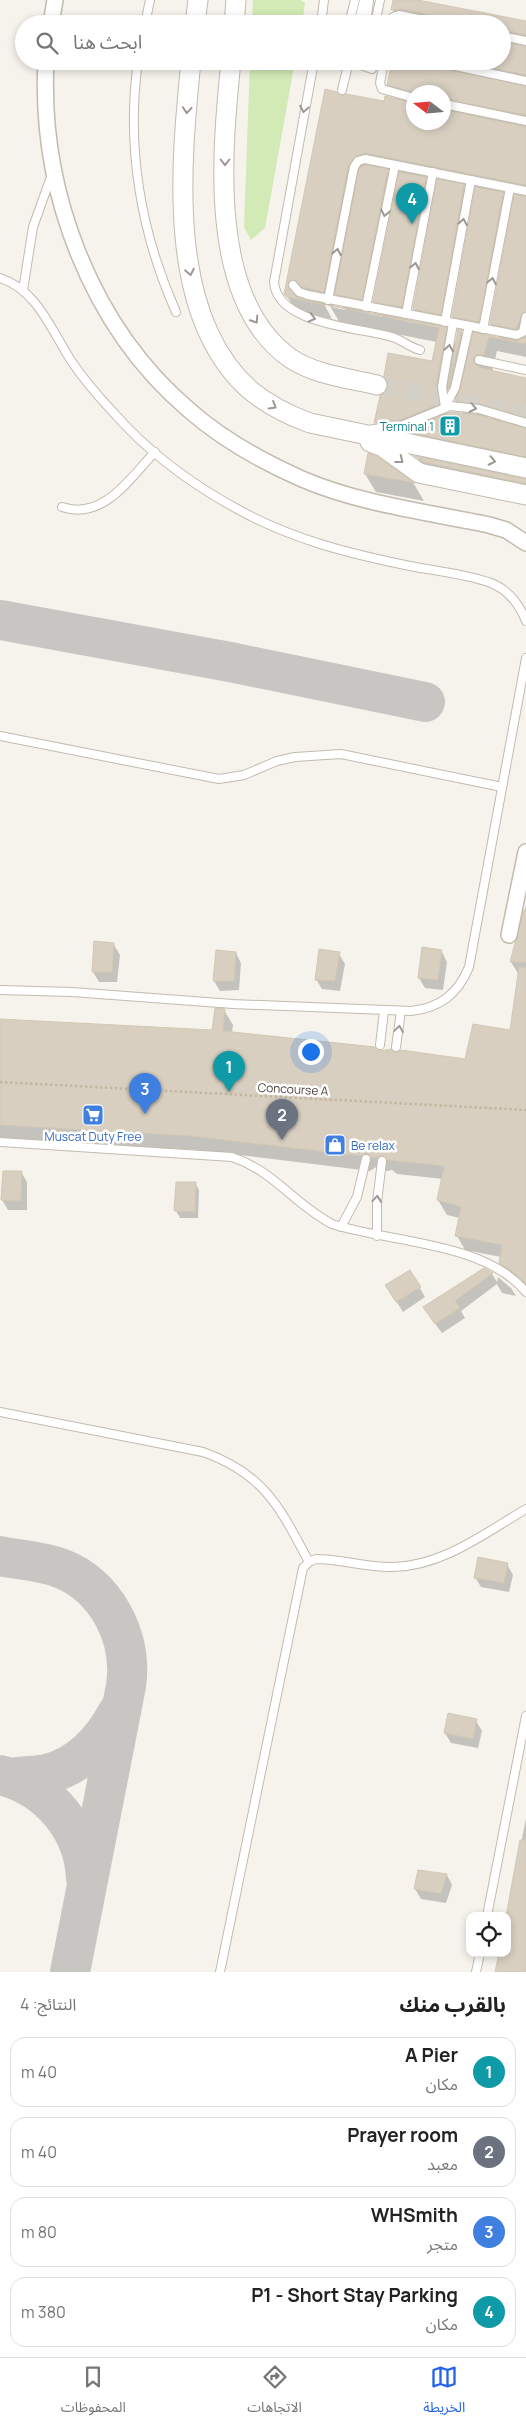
<!DOCTYPE html>
<html lang="ar">
<head>
<meta charset="utf-8">
<style>
	:root { --surface:#fff; --page:#f6f6f6; --text:#222; --muted:#767676; --line:#e0e0e0; --accent:#2563eb }
	body { margin:0; font-family:Manrope,"Noto Sans Arabic",sans-serif; background:var(--page); color:var(--text); direction:rtl }
	.controls { position:absolute; right:15px; bottom:15px; display:grid; overflow:hidden; border-radius:10px; box-shadow:0 2px 8px #0003 }
	.controls button { width:45px; height:45px; display:grid; place-items:center; padding:0; border:0; border-bottom:1px solid var(--line); background:var(--surface); color:var(--text); font:25px sans-serif }
	.compass { position:absolute; left:406px; top:85px; width:45px; height:45px; border-radius:50%; background:var(--surface); box-shadow:0 2px 8px #0003; rotate:286deg }
	.you { position:absolute; left:310px; top:1051px; width:18px; height:18px; margin:-12px; border:4px solid #fff; border-radius:50%; background:#1a73e8; box-shadow:0 0 0 8px #1a73e833 }
	.badge { display:grid; place-items:center; width:32px; height:32px; border-radius:50%; background:var(--accent); color:#fff; font-size:16px; font-weight:700 }
	.pin { position:absolute; translate:-50% -41px; filter:drop-shadow(0 1px 2px #0008) }
	.pin::after { content:''; position:absolute; top:26px; width:18px; height:15px; background:inherit; clip-path:polygon(0 0,100% 0,50% 100%) }
	.list { margin:0; padding:0; list-style:none }
	h2 { display:flex; justify-content:space-between; align-items:center; height:65px; margin:0; padding:0 20px; font-size:21px }
	h2 small { font-size:16px; font-weight:400; color:var(--muted) }
	.list li { display:grid; grid-template-columns:32px 1fr auto; gap:15px; align-items:center; box-sizing:border-box; height:70px; margin:0 10px 10px; padding:0 10px; border:1px solid var(--line); border-radius:15px }
	.list b { display:block; font-size:19px; white-space:nowrap }
	.list p { margin:0; font-size:16px; white-space:nowrap; color:var(--muted) }
	.list em { font-size:16px; font-style:normal; color:var(--muted) }
	.icon { flex:none; width:28px; height:28px; fill:none; stroke:currentColor; stroke-width:2; stroke-linecap:round; stroke-linejoin:round }
	.map { position:relative; flex:none; width:526px; height:1972px; overflow:hidden; direction:ltr }
	.search { position:absolute; background:var(--surface); box-shadow:0 2px 8px #0003; left:15px; right:15px; top:15px; height:55px; display:flex; align-items:center; gap:12px; box-sizing:border-box; padding:0 18px; border-radius:28px; color:var(--muted); font-size:19px }
	.sheet { height:385px; background:var(--surface) }
	nav { display:flex; justify-content:space-around; align-items:center; box-sizing:border-box; height:70px; border-top:1px solid var(--line); background:var(--surface); font-size:14px; color:var(--muted) }
	nav a { display:grid; justify-items:center; gap:2px }
	nav .on { color:var(--accent) }
	.map>svg:first-child { display:block }
	.green { fill:#d2eab5 }
	.shadow { fill:#0003; fill-rule:evenodd }
	.lines { fill:none; stroke-linecap:round; stroke-linejoin:round }
	.taxiway { stroke:#c8c6c3; stroke-width:40 }
	.building { fill:#d8cfc1; stroke:#d3c7b4 }
	.tertiary-tunnel { stroke:#d4d0c8; stroke-width:19; stroke-dasharray:19 9; stroke-linecap:butt }
	.service-casing { stroke:#c2bbae; stroke-width:10 }
	.minor-casing { stroke:#c2bbae; stroke-width:18 }
	.tertiary-casing { stroke:#c2bbae; stroke-width:21 }
	.path { stroke:#c4b79f; stroke-width:2.5; stroke-dasharray:2.5 2.5; stroke-linecap:butt }
	.service { stroke:#fff; stroke-width:8 }
	.minor { stroke:#fff; stroke-width:15 }
	.tertiary { stroke:#fff; stroke-width:19 }
	.oneway { stroke:#9c9892 }
	.labels { text-anchor:middle; dominant-baseline:central; stroke-width:5; stroke-linejoin:round; paint-order:stroke }
	.culture-label { font-size:12px; fill:#0d838f; stroke:#fff; text-anchor:end }
	.street-label { font-size:12px; fill:#4b4439; stroke:#fff }
	.shop-label { font-size:12px; fill:#366cbe; stroke:#fff }
</style>
</head>
<body>
<div class="map">
<svg width="526" height="1972" viewBox="0 0 526 1972">
	<rect width="100%" height="100%" fill="#f6f3ec"/>
	<g class="green">
		<path d="M253,0H300L305,3L302,24H252Z"/>
		<path d="M250,61H295L265,228L251,240L244,227Z"/>
	</g>
	<g class="shadow">
		<path d="M395,0H411L526,22V357L497,351L492,372L526,380V470L386,440L376,423L381,397L433,362L437,342L340,323L330,306L324,304L332,319L297,312L285,293L341,97L385,103L397,100L388,84L393,61H502V24H400L393,10ZM414,92H444V122H414ZM387,170L400,173L374,301L383,317L368,314L395,184ZM426,178L438,181L414,309L423,324L408,322L433,191ZM464,186L476,188L453,317L461,330L475,332L471,348L461,331L456,346L445,327H448L471,199ZM503,194L515,196L491,324L500,339L485,336L510,207ZM335,292L345,310L332,307ZM304,294L313,303L296,298ZM449,388L464,414L447,415L446,405ZM478,398L491,419H488L476,399Z"/>
		<path d="M377,458L414,484L424,501L376,492L365,474Z"/>
		<path d="M418,458L526,480V496L425,471Z"/>
		<path d="M526,905V1290L509,1278L500,1263L501,1257L465,1250L457,1236L460,1218L447,1215L438,1200L443,1179L397,1174L392,1170L381,1172L376,1167L370,1171L200,1150L0,1139V1020L213,1031L224,1010L233,1025L232,1033L396,1054L466,1060L511,1031L519,975L511,962Z"/>
		<path d="M114,945L120,955L117,982H99L93,972Z"/>
		<path d="M442,952L447,962L443,990L425,988L419,978Z"/>
		<path d="M236,953L241,963L239,990L220,991L214,981Z"/>
		<path d="M339,954L345,964L340,991L322,989L316,979Z"/>
		<path d="M21,1172L27,1182V1210H8L2,1200Z"/>
		<path d="M195,1183L199,1190L198,1218H180L176,1211Z"/>
		<path d="M484,1269L492,1274L497,1282L498,1277L511,1288L516,1296L502,1293L497,1284L461,1311L465,1318L442,1333L430,1317Z"/>
		<path d="M410,1271L425,1297L403,1312L392,1295Z"/>
		<path d="M507,1564L513,1575L509,1592L481,1587L475,1577Z"/>
		<path d="M476,1721L482,1731L478,1748L451,1743L445,1733Z"/>
		<path d="M526,1818V1972H497L507,1953V1916Z"/>
		<path d="M419,1871L447,1875L452,1885L446,1903L421,1899L415,1889Z"/>
	</g>
	<g class="lines">
		<g class="taxiway">
			<path d="M0,620L230,662L425,702"/>
			<path d="M0,1556C19,1560 42,1561 60,1568C107,1586 133,1638 126,1686L70,1972"/>
			<path d="M0,1775C48,1786 84,1829 86,1878"/>
			<path d="M12,1778C23,1775 35,1777 47,1774C80,1766 103,1740 118,1712"/>
		</g>
	</g>
	<g class="building">
		<path d="M393,0H418L526,21V35L502,30V24H462L449,21L448,24L444,18L400,9L391,10Z"/>
		<path d="M502,42L526,46V75L460,61H502Z"/>
		<path d="M392,61L408,64V61H427L431,66L526,86V115L444,99V92H415L387,85Z"/>
		<path d="M325,89L337,92L341,96L346,94L384,101L385,96L414,103V122H444V110L526,127V185L366,153L356,156L348,166L324,292L302,287L294,280L288,284L289,289L297,297L326,305L287,297L284,294Z"/>
		<path d="M365,165L388,169L362,300L335,294L359,169Z"/>
		<path d="M399,172L426,177L402,307L373,302Z"/>
		<path d="M437,179L464,184L441,315L413,309Z"/>
		<path d="M475,187L503,192L479,322L452,317Z"/>
		<path d="M514,194L526,197V311L522,314L516,329L490,324Z"/>
		<path d="M328,305L447,327L436,386L439,404L400,420L374,423L380,396L385,393L388,387L384,376L388,353L432,361L439,328Z"/>
		<path d="M458,329L462,330L448,389V387Z"/>
		<path d="M473,332L516,341L526,337V344L489,337L484,355H477L473,359L475,364L481,368L526,378V417L480,404L455,401L460,389Z"/>
		<path d="M451,412L478,415L526,428V457L404,431Z"/>
		<path d="M368,453L378,457L415,483L364,474Z"/>
		<path d="M415,456L526,479V484L424,462Z"/>
		<path d="M524,910H526V962H510Z"/>
		<path d="M94,941L114,943L112,972H92Z"/>
		<path d="M422,947L442,950L438,980L418,978Z"/>
		<path d="M319,949L340,952L335,981L315,980Z"/>
		<path d="M216,950L236,952L234,981H213Z"/>
		<path d="M519,967L526,968V1284L512,1271L499,1263L502,1245L455,1236L461,1207L437,1200L444,1166L387,1160L383,1156L371,1158L367,1153L361,1156L191,1136L0,1125V1019L212,1030L215,1008L225,1009L223,1031L375,1047L380,1051L391,1049L396,1053L401,1050L465,1059L473,1024L510,1030Z"/>
		<path d="M3,1171H22L21,1201L1,1200Z"/>
		<path d="M176,1182H196L195,1212L174,1211Z"/>
		<path d="M484,1268L493,1273L455,1301L460,1308L435,1324L423,1307Z"/>
		<path d="M410,1270L421,1287L396,1302L385,1285Z"/>
		<path d="M478,1557L508,1563L504,1583L474,1578Z"/>
		<path d="M448,1713L477,1719L473,1739L444,1733Z"/>
		<path d="M520,1840H526V1972H495L499,1953H507L506,1916Z"/>
		<path d="M418,1870L447,1874L441,1894L414,1889Z"/>
	</g>
	<g class="lines">
		<path class="tertiary-tunnel" d="M377,385L526,415"/>
		<g class="service-casing">
			<g id="service">
				<path d="M145,24L150,0"/>
				<path d="M321,24L324,0"/>
				<path d="M349,24L355,0"/>
				<path d="M358,24L364,0"/>
				<path d="M366,24L369,0"/>
				<path d="M375,24L380,0"/>
				<path d="M390,24L393,17L399,15L443,24"/>
				<path d="M502,36L526,41"/>
				<path d="M138,61C126,147 141,233 176,312"/>
				<path d="M314,61L274,282C277,325 359,327 392,337C402,340 409,347 420,350"/>
				<path d="M349,61L372,69"/>
				<path d="M384,61L380,83L382,89L414,98"/>
				<path d="M432,61L526,81"/>
				<path d="M342,90L349,61"/>
				<path d="M444,104L526,121"/>
				<path d="M0,278C38,290 52,332 72,362C84,380 98,396 113,412C148,452 194,486 241,511C294,540 351,554 410,566C436,571 466,574 491,583C509,590 519,604 526,621"/>
				<path d="M293,285L299,292L308,295L517,335L523,332L526,317"/>
				<path d="M23,290L33,227L52,174"/>
				<path d="M328,300L354,167L358,161L365,159L526,191"/>
				<path d="M366,307L395,165"/>
				<path d="M406,314L433,172"/>
				<path d="M445,322L471,180"/>
				<path d="M483,329L510,188"/>
				<path d="M479,360L526,370"/>
				<path d="M445,407L442,387L453,323"/>
				<path d="M445,407L455,388L469,326"/>
				<path d="M373,429L401,426L450,406L479,409L526,423"/>
				<path d="M62,507C103,521 130,478 155,452"/>
				<path d="M0,736L219,779L244,775L277,761L295,757L341,754L502,787"/>
				<path d="M0,990L72,992L233,1004L411,1011C440,1008 458,994 469,967L526,658"/>
				<path d="M380,1045L384,1011"/>
				<path d="M396,1047L401,1011"/>
				<path d="M0,1142L232,1157C274,1171 294,1204 332,1224C392,1243 485,1242 526,1292"/>
				<path d="M341,1227L357,1197L366,1159"/>
				<path d="M377,1236V1202L382,1161"/>
				<path d="M0,1412L203,1452C265,1474 280,1508 309,1562"/>
				<path d="M487,1916L526,1716"/>
				<path d="M220,1972L303,1568L309,1562L316,1559C342,1559 367,1568 393,1567C443,1566 485,1533 526,1509"/>
				<path d="M476,1972L480,1953"/>
			</g>
		</g>
		<g class="minor-casing">
			<g id="minor">
				<path d="M51,24L55,0"/>
				<path d="M46,61C39,189 90,326 189,410C222,439 261,461 302,479C360,504 427,512 489,525L506,530L526,543"/>
				<path d="M509,935L526,852"/>
			</g>
		</g>
		<g class="tertiary-casing">
			<g id="tertiary">
				<path d="M195,24L198,0"/>
				<path d="M234,24L236,0"/>
				<path d="M191,61C181,162 165,315 250,390C268,405 288,415 310,423L526,468"/>
				<path d="M231,61C222,150 207,299 290,358C315,375 348,378 377,385"/>
				<path d="M370,442L383,447L419,473L526,495"/>
			</g>
		</g>
		<path class="path" d="M0,1082L526,1110"/>
		<use href="#service" class="service"/>
		<use href="#minor" class="minor"/>
		<use href="#tertiary" class="tertiary"/>
	</g>
	<defs><path id="oneway-chevron" d="M-2-3.5L2.5 0L-2 3.5" fill="none" stroke-width="1.6" stroke-linecap="round" stroke-linejoin="round" transform="scale(1.25)"/></defs>
	<g class="oneway">
		<use href="#oneway-chevron" transform="translate(304 109) rotate(101)"/>
		<use href="#oneway-chevron" transform="translate(187 110) rotate(94)"/>
		<use href="#oneway-chevron" transform="translate(225 162) rotate(90)"/>
		<use href="#oneway-chevron" transform="translate(385 213) rotate(101)"/>
		<use href="#oneway-chevron" transform="translate(463 222) rotate(-80)"/>
		<use href="#oneway-chevron" transform="translate(337 252) rotate(-79)"/>
		<use href="#oneway-chevron" transform="translate(415 266) rotate(-79)"/>
		<use href="#oneway-chevron" transform="translate(190 272) rotate(79)"/>
		<use href="#oneway-chevron" transform="translate(492 281) rotate(-79)"/>
		<use href="#oneway-chevron" transform="translate(312 318) rotate(14)"/>
		<use href="#oneway-chevron" transform="translate(255 320) rotate(57)"/>
		<use href="#oneway-chevron" transform="translate(449 348) rotate(-80)"/>
		<use href="#oneway-chevron" transform="translate(273 406) rotate(31)"/>
		<use href="#oneway-chevron" transform="translate(473 408) rotate(12)"/>
		<use href="#oneway-chevron" transform="translate(400 460) rotate(38)"/>
		<use href="#oneway-chevron" transform="translate(492 461) rotate(12)"/>
		<use href="#oneway-chevron" transform="translate(399 1029) rotate(-82)"/>
		<use href="#oneway-chevron" transform="translate(377 1199) rotate(-85)"/>
	</g>
	<defs>
		<g id="building-square" transform="scale(1.125)"><rect x="-9" y="-9" width="18" height="18" rx="4" fill="#0f9aa8" stroke="#fff"/><path d="M-4-6H4V6H1V3H-1V6H-4ZM-2.5-4.3h1.7v1.8h-1.7ZM.8-4.3h1.7v1.8H.8ZM-2.5-1h1.7V.8h-1.7ZM.8-1h1.7V.8H.8Z" fill="#fff"/></g>
		<g id="supermarket-square" transform="scale(1.125)"><rect x="-9" y="-9" width="18" height="18" rx="4" fill="#3f7fe0" stroke="#fff"/><path d="M-6-5.5h2.5l.6 2H6L4.5 2H-2.5L-4.4-4H-6ZM-1.5 3.2a1.3 1.3 0 1 0 .1 0ZM3 3.2a1.3 1.3 0 1 0 .1 0Z" fill="#fff"/></g>
		<g id="shop-square" transform="scale(1.125)"><rect x="-9" y="-9" width="18" height="18" rx="4" fill="#3f7fe0" stroke="#fff"/><path d="M-5-2.5h2.3a2.7 3.5 0 0 1 5.4 0H5L5.5 6h-11ZM-1.5-2.5h3a1.5 2.3 0 0 0-3 0Z" fill="#fff"/></g>
	</defs>
	<g fill-rule="evenodd">
		<use href="#building-square" x="450" y="426"/>
		<use href="#supermarket-square" x="93" y="1115"/>
		<use href="#shop-square" x="335" y="1145"/>
	</g>
	<g class="labels">
		<g class="culture-label">
			<text x="434" y="426">Terminal 1</text>
		</g>
		<g class="street-label">
			<text transform="translate(293 1089) rotate(3)">Concourse A</text>
		</g>
		<g class="shop-label">
			<text x="93" y="1136">Muscat Duty Free</text>
			<text x="351" y="1145" text-anchor="start">Be relax</text>
		</g>
	</g>
</svg>
<div class="controls">
<button><svg class="icon" aria-label="locate" viewBox="0 0 24 24"><circle cx="12" cy="12" r="6"/><path d="M12 2v4M12 18v4M2 12h4M18 12h4"/></svg></button>
</div>
<svg class="compass" viewBox="-18 -18 36 36"><path d="M0-13l5 13h-10z" fill="#e53935"/><path d="M0 13l5-13h-10z" fill="#767676"/></svg>
<div class="you"></div>
<div class="pin badge" style="left:229px;top:1092px;background:#0f9aa8">1</div>
<div class="pin badge" style="left:282px;top:1140px;background:#6b7280">2</div>
<div class="pin badge" style="left:145px;top:1114px;background:#3f7fe0">3</div>
<div class="pin badge" style="left:412px;top:224px;background:#0f9aa8">4</div>
<div class="search"><svg class="icon" aria-label="search" viewBox="0 0 24 24"><circle cx="10" cy="10" r="6"/><path d="M15 15l6 6"/></svg>ابحث هنا</div>
</div>
<section class="sheet">
<h2>بالقرب منك<small>النتائج: 4</small></h2>
<ul class="list">
<li><span class="badge" style="background:#0f9aa8">1</span><div><b>A Pier</b><p>مكان</p></div><em>40 m</em></li>
<li><span class="badge" style="background:#6b7280">2</span><div><b>Prayer room</b><p>معبد</p></div><em>40 m</em></li>
<li><span class="badge" style="background:#3f7fe0">3</span><div><b>WHSmith</b><p>متجر</p></div><em>80 m</em></li>
<li><span class="badge" style="background:#0f9aa8">4</span><div><b>P1 - Short Stay Parking</b><p>مكان</p></div><em>380 m</em></li>
</ul>
</section>
<nav>
<a class="on"><svg class="icon" aria-label="map" viewBox="0 0 24 24"><path d="M3 6l6-2 6 2 6-2v14l-6 2-6-2-6 2zM9 4v14M15 6v14"/></svg>الخريطة</a>
<a><svg class="icon" aria-label="directions" viewBox="0 0 24 24"><path d="M12 3l9 9-9 9-9-9zM9 14v-3h6M13 9l2 2-2 2"/></svg>الاتجاهات</a>
<a><svg class="icon" aria-label="saved" viewBox="0 0 24 24"><path d="M7 4h10v16l-5-4-5 4z"/></svg>المحفوظات</a>
</nav>
</body>
</html>
